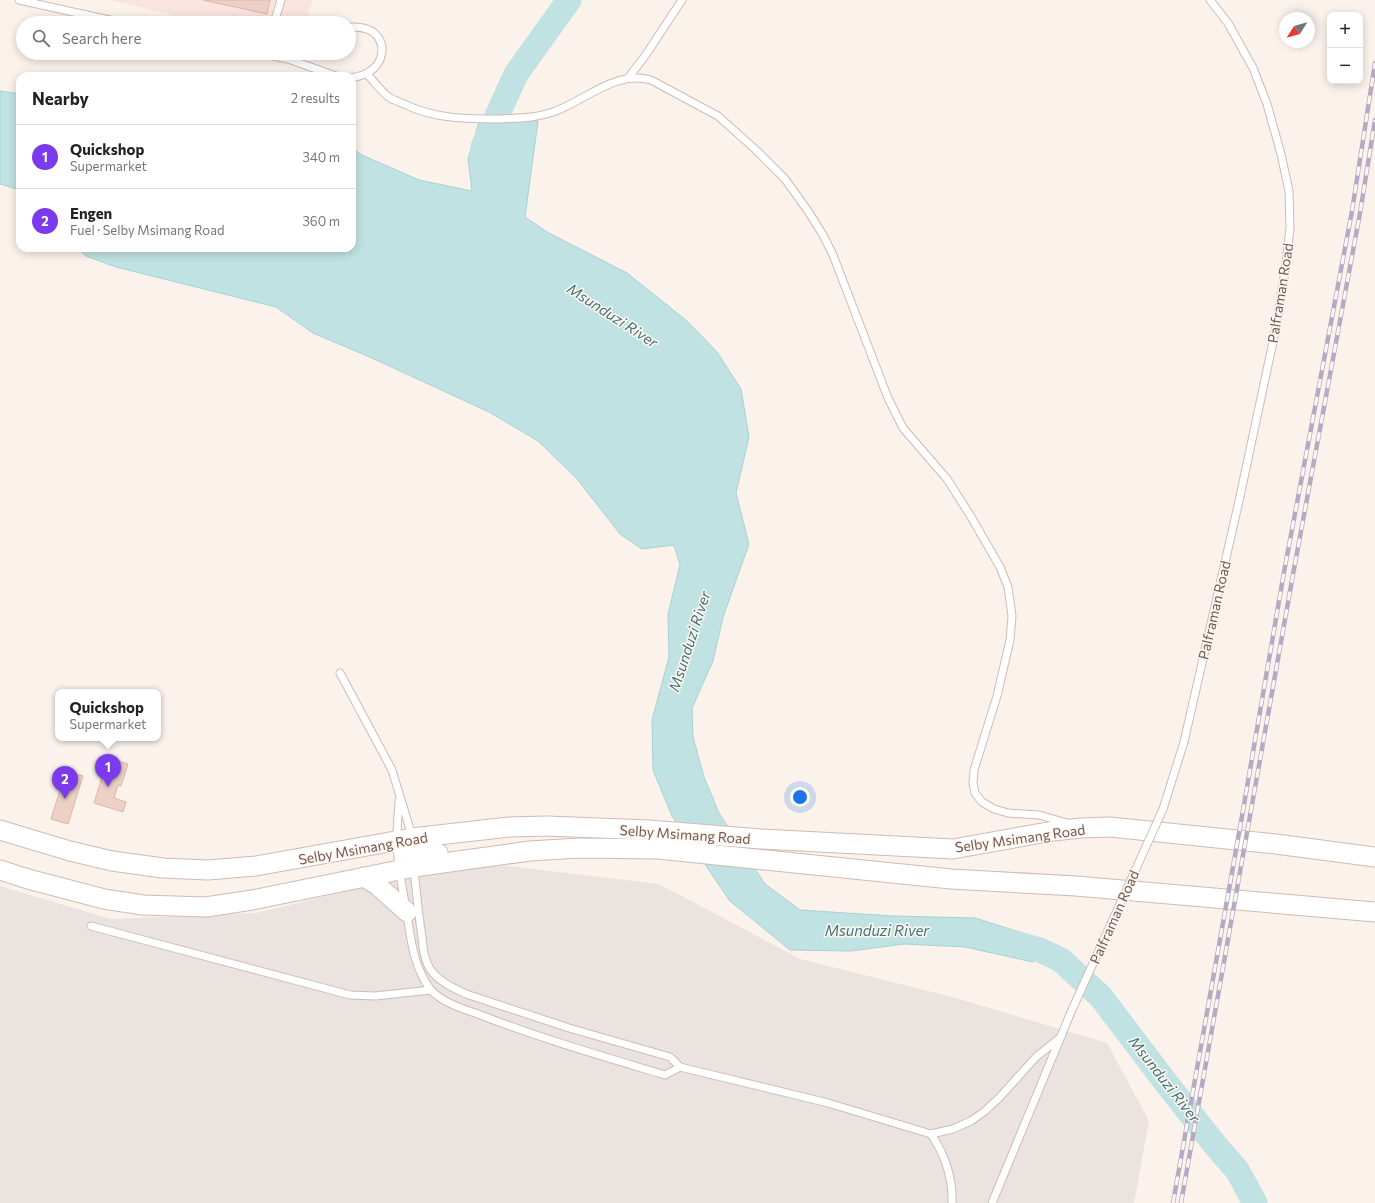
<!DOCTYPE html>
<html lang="en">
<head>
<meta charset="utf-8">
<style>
	:root { --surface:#fff; --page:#f6f6f6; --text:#222; --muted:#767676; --line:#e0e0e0; --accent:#7c3aed }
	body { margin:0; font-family:Commissioner,sans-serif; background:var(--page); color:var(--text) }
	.controls { position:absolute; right:12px; top:12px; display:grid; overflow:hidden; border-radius:8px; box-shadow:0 2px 10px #0003 }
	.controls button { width:36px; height:36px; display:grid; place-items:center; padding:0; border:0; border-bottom:1px solid var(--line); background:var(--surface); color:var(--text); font:20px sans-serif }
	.compass { position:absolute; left:1279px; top:12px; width:36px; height:36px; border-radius:50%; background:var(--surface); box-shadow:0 2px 10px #0003; rotate:233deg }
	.you { position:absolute; left:800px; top:797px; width:14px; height:14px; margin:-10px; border:3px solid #fff; border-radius:50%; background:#1a73e8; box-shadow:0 0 0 6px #1a73e833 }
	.badge { display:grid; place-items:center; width:26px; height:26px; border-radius:50%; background:var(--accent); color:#fff; font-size:13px; font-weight:700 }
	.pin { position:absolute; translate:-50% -33px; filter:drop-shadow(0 1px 2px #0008) }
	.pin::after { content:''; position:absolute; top:21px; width:14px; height:12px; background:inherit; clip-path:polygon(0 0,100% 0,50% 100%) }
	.popup { position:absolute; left:55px; top:689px; width:106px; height:52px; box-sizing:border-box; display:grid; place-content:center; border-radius:8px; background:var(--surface); filter:drop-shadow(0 1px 3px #0005); font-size:13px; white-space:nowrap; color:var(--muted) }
	.popup b { font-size:15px; color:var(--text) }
	.popup::after { content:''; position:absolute; left:50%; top:100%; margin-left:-8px; border:8px solid transparent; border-top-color:var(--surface) }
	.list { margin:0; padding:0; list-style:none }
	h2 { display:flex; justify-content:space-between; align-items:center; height:52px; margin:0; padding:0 16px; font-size:17px }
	h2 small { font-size:13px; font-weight:400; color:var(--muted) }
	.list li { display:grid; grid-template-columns:26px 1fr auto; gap:12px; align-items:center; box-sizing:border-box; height:64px; padding:0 16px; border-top:1px solid var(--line) }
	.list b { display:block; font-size:15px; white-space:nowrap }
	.list p { margin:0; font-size:13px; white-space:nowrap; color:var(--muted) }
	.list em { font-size:13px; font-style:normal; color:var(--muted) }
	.icon { flex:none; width:22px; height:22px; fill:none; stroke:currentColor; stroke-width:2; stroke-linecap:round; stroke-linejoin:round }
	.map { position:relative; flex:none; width:1375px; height:1203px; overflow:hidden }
	.search { position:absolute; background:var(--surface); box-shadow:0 2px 10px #0003; left:16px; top:16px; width:340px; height:44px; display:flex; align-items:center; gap:10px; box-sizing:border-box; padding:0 14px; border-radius:22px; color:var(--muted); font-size:15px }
	.panel { position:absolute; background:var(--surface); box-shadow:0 2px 10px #0003; left:16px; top:72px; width:340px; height:180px; border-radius:12px }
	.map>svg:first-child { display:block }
	.commercial { fill:#f9e4e0 }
	.industrial { fill:#eae3e0 }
	.water { fill:#c1e2e2; stroke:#a8d2d3 }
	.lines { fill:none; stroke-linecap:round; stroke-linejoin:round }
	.river { stroke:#c1e2e2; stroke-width:25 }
	.building { fill:#edd0c6; stroke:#deb5a8 }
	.lane-casing { stroke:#cebcb4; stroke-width:9 }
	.secondary-casing { stroke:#d0bbb2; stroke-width:21 }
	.lane { stroke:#fff; stroke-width:7 }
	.secondary { stroke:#fff; stroke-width:19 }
	.rail-casing { stroke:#b4aac4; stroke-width:4.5 }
	.rail { stroke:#fdf7f1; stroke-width:3; stroke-dasharray:9; stroke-linecap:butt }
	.lane-bridge-casing { stroke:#cebcb4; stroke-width:9; stroke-linecap:butt }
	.lane-bridge { stroke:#fff; stroke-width:7 }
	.labels { text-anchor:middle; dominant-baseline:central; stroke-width:3; stroke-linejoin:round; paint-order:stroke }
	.street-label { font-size:14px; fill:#735850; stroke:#fdf7f1 }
	.water-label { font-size:15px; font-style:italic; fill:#467476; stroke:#fdf7f1 }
</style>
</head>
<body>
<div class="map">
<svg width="1375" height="1203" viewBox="0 0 1375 1203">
	<rect width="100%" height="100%" fill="#faf2eb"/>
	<path class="commercial" d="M112,0H312L306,23H204Z"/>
	<path class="industrial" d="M467,861L659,884L800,959L952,997L1107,1043L1149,1121L1134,1203H0V886L111,919L257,913Z"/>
	<g class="water">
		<path d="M0,91L20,94V190L0,184Z"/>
		<path d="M538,121L525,217L547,232L627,273L687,321L717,352L741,389L749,437L736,493L749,544L723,617L713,661L692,708L693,737L704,777L719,813L765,884L800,910L893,916L975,918L1045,940L1033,962L965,947L904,944L851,951L790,950L730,901L672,816L653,770L652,720L669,657L668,614L680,565L674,545L642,549L620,534L577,479L538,441L489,412L372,358L313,333L276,307L116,267L86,256L77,248H352V148L362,155L419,180L472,191L468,159L479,122Z"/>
	</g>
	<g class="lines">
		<g class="river">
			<path d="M483,147L516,74L569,0"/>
			<path d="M1008,941L1040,950L1061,960L1101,997L1167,1084L1216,1146L1237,1170L1255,1203"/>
		</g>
	</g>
	<g class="building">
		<path d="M203,0H270L267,14Z"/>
		<path d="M108,758L128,764L121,786L118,785L114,798L126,802L123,812L94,803Z"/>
		<path d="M66,771L83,776L68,824L51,819Z"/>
	</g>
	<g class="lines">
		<g class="lane-casing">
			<g id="lane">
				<path d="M19,0L123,23"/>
				<path d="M274,23L281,0"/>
				<path d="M349,27C357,27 366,27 373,32C388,44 383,65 367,73C363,76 357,76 352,78"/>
				<path d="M258,53L288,59L336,76"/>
				<path d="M288,59L296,53"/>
				<path d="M367,74C374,81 381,92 390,98C394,100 399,102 404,104C434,119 468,119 502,119C519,118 536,118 553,112C585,101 615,70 651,80L718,116L756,150L785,179L808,211L823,235L833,255L888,398L903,428L947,479L970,515L1000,567L1008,587L1012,616L1010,640L997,696L974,770L973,783L975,793L982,802L994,809L1008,813L1039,815L1067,823"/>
				<path d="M628,78L645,56L682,0"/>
				<path d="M340,673L392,770L412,836"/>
				<path d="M399,801C398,814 397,827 397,840C397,865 403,890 407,915C411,941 414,967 430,989C441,1002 463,1009 478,1014C539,1038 602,1056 665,1075L680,1067"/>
				<path d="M1163,809L1184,742L1239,501L1277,323L1286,264L1290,228L1289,191L1281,154L1267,104L1253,68L1228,23L1210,0"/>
				<path d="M414,869C416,889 418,910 421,930C423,944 423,958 430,969C438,981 453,988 466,994L569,1028L670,1057L680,1067L828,1103L931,1134L953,1129L971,1121L985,1111L999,1098L1036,1057L1061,1037"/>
				<path d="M91,926L350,995L375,996L431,990"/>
				<path d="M931,1134C945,1155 953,1177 952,1203"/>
				<path d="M992,1203L1071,1012"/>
			</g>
		</g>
		<g class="secondary-casing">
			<g id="secondary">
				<path d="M0,830L70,851L112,861L163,868L208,870L256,866L412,838L509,827L547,826L649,830L761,839L953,849L1053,831L1081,828L1110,827L1276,844L1375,857"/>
				<path d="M397,841C410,860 417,855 438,853"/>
				<path d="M0,870L28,879L104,899L143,905L206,907L252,900L414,867L530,851L579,848L658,849L951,879L1076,886L1375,912"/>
				<path d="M364,877L377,885L407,912"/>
			</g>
		</g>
		<use href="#lane" class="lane"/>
		<use href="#secondary" class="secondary"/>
		<g class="rail-casing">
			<g id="rail">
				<path d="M1173,1203L1241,822L1284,572L1352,211L1375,63"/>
				<path d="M1181,1203L1294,569L1360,213L1375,120"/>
			</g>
		</g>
		<use href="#rail" class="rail"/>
		<g class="lane-bridge-casing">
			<path id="lane-bridge" d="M1071,1012L1163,809"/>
		</g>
		<use href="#lane-bridge" class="lane-bridge"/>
	</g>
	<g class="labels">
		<g class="street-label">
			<text transform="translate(1280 293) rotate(-81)">Palframan Road</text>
			<text transform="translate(1214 610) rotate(-77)">Palframan Road</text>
			<text transform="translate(685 834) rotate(4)">Selby Msimang Road</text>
			<text transform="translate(1020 838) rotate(-8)">Selby Msimang Road</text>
			<text transform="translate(363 848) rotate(-10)">Selby Msimang Road</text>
			<text transform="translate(1114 917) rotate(-66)">Palframan Road</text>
		</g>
		<g class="water-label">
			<text transform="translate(613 315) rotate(33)">Msunduzi River</text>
			<text transform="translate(689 641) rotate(-72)">Msunduzi River</text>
			<text x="877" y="930">Msunduzi River</text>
			<text transform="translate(1165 1079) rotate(52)">Msunduzi River</text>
		</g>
	</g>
</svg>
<div class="controls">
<button>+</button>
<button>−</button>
</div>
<svg class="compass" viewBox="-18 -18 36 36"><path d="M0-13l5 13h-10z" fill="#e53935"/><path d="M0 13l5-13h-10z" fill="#767676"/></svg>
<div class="you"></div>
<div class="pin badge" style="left:108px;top:787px">1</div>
<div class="popup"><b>Quickshop</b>Supermarket</div>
<div class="pin badge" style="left:65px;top:799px">2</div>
<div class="search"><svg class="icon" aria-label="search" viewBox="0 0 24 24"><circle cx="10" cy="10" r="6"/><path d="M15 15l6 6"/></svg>Search here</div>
<section class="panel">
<h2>Nearby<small>2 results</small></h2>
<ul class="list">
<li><span class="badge">1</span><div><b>Quickshop</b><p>Supermarket</p></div><em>340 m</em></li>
<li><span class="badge">2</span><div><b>Engen</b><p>Fuel · Selby Msimang Road</p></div><em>360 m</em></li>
</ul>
</section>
</div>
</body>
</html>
